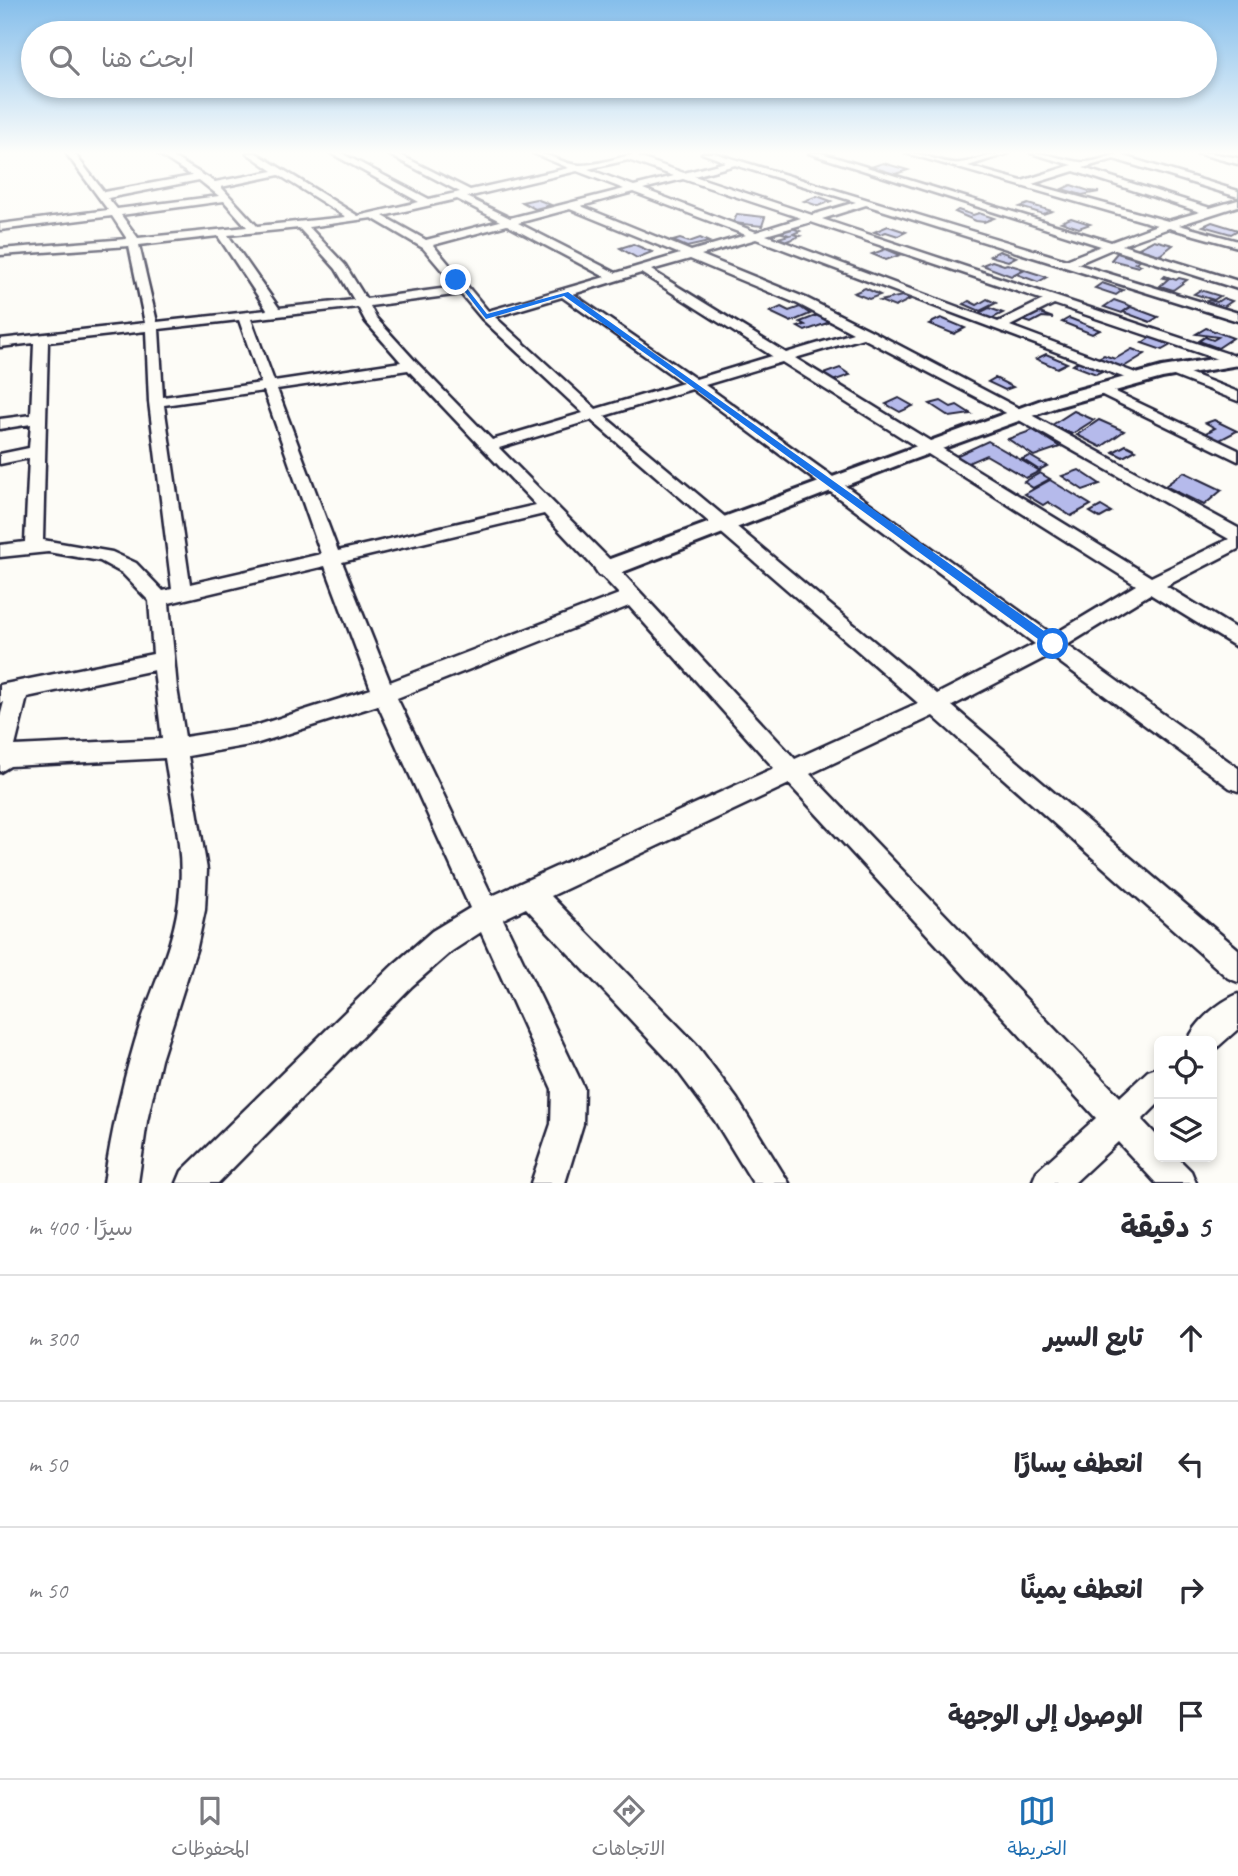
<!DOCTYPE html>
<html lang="ar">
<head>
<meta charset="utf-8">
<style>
	:root { --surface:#fff; --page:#f2f2f3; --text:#2b2b33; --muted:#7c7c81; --line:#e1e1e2; --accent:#1f6fb2 }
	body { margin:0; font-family:Caveat,"Playpen Sans Arabic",sans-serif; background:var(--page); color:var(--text); direction:rtl }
	.controls { position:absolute; right:21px; bottom:21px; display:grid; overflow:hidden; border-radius:10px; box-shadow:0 4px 10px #0003 }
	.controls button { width:63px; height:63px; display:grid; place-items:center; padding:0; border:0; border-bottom:2px solid var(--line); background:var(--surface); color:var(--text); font:35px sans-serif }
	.stop { position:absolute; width:21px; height:21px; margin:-16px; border:5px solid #1a73e8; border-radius:50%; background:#fff }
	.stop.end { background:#1a73e8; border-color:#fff; box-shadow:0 2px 7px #0008 }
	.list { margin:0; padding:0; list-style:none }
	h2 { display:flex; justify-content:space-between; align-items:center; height:91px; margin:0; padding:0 28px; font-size:30px }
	h2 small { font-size:23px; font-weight:400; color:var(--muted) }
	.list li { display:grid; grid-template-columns:46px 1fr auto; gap:21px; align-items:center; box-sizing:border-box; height:126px; padding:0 28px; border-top:2px solid var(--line) }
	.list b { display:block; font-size:26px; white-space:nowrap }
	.list em { font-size:23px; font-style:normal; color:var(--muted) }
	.icon { flex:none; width:38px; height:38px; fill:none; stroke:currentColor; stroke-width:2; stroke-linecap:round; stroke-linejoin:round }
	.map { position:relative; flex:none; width:1238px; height:1183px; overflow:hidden; direction:ltr }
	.search { position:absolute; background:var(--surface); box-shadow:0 4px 10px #0003; left:21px; right:21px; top:21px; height:77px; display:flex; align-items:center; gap:18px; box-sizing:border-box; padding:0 24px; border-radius:38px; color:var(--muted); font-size:26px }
	.sheet { height:595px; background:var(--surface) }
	nav { display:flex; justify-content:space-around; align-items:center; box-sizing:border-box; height:98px; border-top:2px solid var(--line); background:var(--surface); font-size:19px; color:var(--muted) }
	nav a { display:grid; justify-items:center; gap:4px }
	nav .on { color:var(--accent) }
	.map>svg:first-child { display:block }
	.building { fill:#b5baeb; stroke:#22223b; stroke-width:2 }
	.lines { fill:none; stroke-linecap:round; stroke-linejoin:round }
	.minor-casing { stroke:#22223b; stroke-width:5 }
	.tertiary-casing { stroke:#22223b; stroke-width:6 }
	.minor { fill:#fdfcf7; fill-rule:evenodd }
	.tertiary { fill:#fdfcf7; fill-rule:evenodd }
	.route { fill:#1a73e8 }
</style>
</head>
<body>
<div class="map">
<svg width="1238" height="1183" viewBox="0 0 1238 1183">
	<rect width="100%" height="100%" fill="#fdfcf7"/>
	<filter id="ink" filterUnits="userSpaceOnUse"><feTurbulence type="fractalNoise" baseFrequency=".0143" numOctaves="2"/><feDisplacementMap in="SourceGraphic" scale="14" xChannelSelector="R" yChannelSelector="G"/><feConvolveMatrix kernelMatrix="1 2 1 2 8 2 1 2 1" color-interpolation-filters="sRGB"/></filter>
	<g filter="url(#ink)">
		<g class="building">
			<path d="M883,163L908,170L892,175L868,168Z"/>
			<path d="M1071,185L1089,191L1099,192L1082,195L1062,189Z"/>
			<path d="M817,196L831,201L818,206L804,201Z"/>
			<path d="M536,199L544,202L551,205L535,209L522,202Z"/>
			<path d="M1028,204L1052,211L1043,214L1020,207Z"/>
			<path d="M958,210L973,215L979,213L994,218L984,222L976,221L955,212Z"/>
			<path d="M737,214L765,217L762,226L733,223Z"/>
			<path d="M1071,218L1090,224L1079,228L1061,222Z"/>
			<path d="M1212,222L1238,230L1231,234L1203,226Z"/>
			<path d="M888,226L906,232L898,236L886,232L880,234L874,232Z"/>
			<path d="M790,227L800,231L793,234L800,236L787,241L778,238L789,235L779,232Z"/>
			<path d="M700,238L709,242L687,247L673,241L680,239L689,242Z"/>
			<path d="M1154,240L1173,245L1160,255L1137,249Z"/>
			<path d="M633,244L652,252L637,258L620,248Z"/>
			<path d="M886,249L900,255L886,260L872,254Z"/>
			<path d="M999,251L1016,257L1008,261L990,256Z"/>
			<path d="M1117,253L1140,260L1135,263L1141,265L1138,267L1111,260Z"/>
			<path d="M992,261L1004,265L1007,264L1024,269L1011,276L982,265Z"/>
			<path d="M1025,270L1047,277L1038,282L1016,274Z"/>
			<path d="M1165,276L1176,280L1179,278L1187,280L1173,290L1160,286L1168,279L1163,278Z"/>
			<path d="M1102,283L1123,290L1116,295L1095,288Z"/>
			<path d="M865,288L880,295L869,299L854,293Z"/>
			<path d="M1200,290L1220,296L1214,300L1194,294Z"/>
			<path d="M902,296L911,299L895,307L880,301Z"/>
			<path d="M1223,298L1232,301L1222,308L1205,302L1209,300L1217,302Z"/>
			<path d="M987,299L996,303L980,311L964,304L969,301L977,305Z"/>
			<path d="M1114,300L1131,306L1122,313L1104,307Z"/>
			<path d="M781,307L789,311L800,307L810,314L791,322L770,312Z"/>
			<path d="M1131,307L1158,317L1150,322L1123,312Z"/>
			<path d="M989,308L1003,313L991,319L977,314Z"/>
			<path d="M1037,312L1053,318L1042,317L1031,323L1022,320Z"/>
			<path d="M818,315L830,322L805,331L798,327L805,325L800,322Z"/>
			<path d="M941,318L965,328L954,334L929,324Z"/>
			<path d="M1069,318L1100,330L1092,334L1062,322Z"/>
			<path d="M1206,328L1233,338L1218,348L1199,341L1205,337L1213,340L1218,337L1196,334Z"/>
			<path d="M1151,337L1171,345L1162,350L1142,343Z"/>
			<path d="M1132,349L1145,354L1122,368L1098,358L1104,355L1115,359Z"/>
			<path d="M1046,354L1067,363L1057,368L1036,359Z"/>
			<path d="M1079,361L1102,371L1096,374L1073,365Z"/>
			<path d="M840,368L850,375L833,381L823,374Z"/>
			<path d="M995,378L1013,387L1005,390L988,382Z"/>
			<path d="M899,398L913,406L900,412L886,404Z"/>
			<path d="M941,401L951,407L957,405L971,414L950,417L930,404Z"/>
			<path d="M1074,411L1094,420L1072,434L1052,425Z"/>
			<path d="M1099,420L1124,431L1101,447L1077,435Z"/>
			<path d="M1214,420L1237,431L1218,441L1204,434L1215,428L1206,423Z"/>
			<path d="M1033,430L1060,447L1034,456L1008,439Z"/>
			<path d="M988,441L1040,471L1026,478L986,455L961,466L949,459Z"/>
			<path d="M1126,445L1136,450L1123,457L1113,452Z"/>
			<path d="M1030,456L1047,466L1039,470L1022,459Z"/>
			<path d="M1079,470L1100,484L1083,490L1062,476Z"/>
			<path d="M1184,472L1222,490L1204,505L1165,486Z"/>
			<path d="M1040,473L1050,479L1033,488L1024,482Z"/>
			<path d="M1050,480L1091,505L1071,516L1048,502L1043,505L1025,494Z"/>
			<path d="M1101,506L1111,512L1100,518L1090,512Z"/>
		</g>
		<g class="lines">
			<g class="minor-casing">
				<g id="minor">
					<path d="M66,153H74L104,192L192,176L157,153H166L215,182L273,171L247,153H256L358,216L419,202L331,153H341L429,199L460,192L386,153H396L470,190L569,168L533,153C550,153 564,165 580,165C603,165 626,153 650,153L638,157L684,173L726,162L702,153H714L1066,260L1101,246L809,153H821L1111,242L1157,225L906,153C924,152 943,165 960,163C977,161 992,153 1009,153L968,166L1022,181L1072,165L1031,153C1048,153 1063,160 1080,162C1095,164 1112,153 1128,153L1123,156L1238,191V197L1114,159L1083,168L1210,208L1238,200V206L1179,225L1238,241V247L1169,228L1122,245L1238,281V289L1112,249L1077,264L1238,313V321L866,205L822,219L1238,357V366L1054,304L1010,326L1141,375V381L1136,382L756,239L701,255L806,298L870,330L1022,410L1238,528V549L1166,586L1238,630V648L1150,594L1067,645L1238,768V791L1230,788L1050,655L952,706L1238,949V982L1228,978L933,716L810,774L1120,1097L1148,1071L1159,1067V1103L1142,1120L1159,1138V1157H1177L1191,1171L1196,1183H1156L1118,1142L1074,1183H1032L1037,1171L1096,1118L789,784L551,896L696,1044L737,1099L789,1183H753L715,1121L674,1066L526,908L503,919L584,1088L583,1124L565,1183H531L551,1124L552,1089L481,932L452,951L412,986L218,1183H177L182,1171L392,966L432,931L470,908L378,705L255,744L188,756L207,870L205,910L197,947L161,1060L147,1121L138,1183H104C112,1129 124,1075 141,1022C156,979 177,937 180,890C184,847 171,801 165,758L10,766L0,772V717L4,702L0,703V685L153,654L149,601L122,573L100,561L48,552L0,557V545L25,542L29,458L0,464V454L29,448L31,424L0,429V419L31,415L34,343L0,347V339L145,323L129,246L0,255V249L127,239L112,216L0,230V224L108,210ZM628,160L674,176L634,186L588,169ZM735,165L856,202L812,215L694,176ZM577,171L624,189L510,218L467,197ZM1074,171L1200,212L1168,221L1032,184ZM279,175L346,217L257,226L221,187ZM683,179L801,218L756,232L643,189ZM199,180L219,196L117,209L108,198ZM633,192L746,235L691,251L581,206ZM457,199L500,221L426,240L383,216ZM224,201L247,227L138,238L121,215ZM570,209L680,254L616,273L518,223ZM372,218L423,248L456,287L366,299L345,265L309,227ZM811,222L1043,300L998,322L766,235ZM507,225L605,277L488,311L433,245ZM299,228L336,269L354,300L279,308L228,235ZM218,236L267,310L157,322L139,245ZM690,259L798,304L853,333L786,353L651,270ZM641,273L772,356L696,379L573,294ZM461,294L482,319L583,413L492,440L416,362L376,318L370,306ZM562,297L683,383L596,409L495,317ZM358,307L366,322L401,362L274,381L251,319ZM239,320L261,383L163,397L159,329ZM146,331L149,402L172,589L163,591L136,563L112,552L43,540L48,342ZM863,338L1012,416L1229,539L1151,577L795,358ZM782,362L1136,585L1053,635L705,385ZM408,370L536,505L338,551L277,389ZM692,389L1035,644L937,694L604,416ZM264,391L321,554L190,584L164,405ZM591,420L918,703L795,759L614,564L499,448ZM544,514L619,594L390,682L342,562ZM325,566L371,689L255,726L185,737L177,688L169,603ZM629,606L774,768L492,896L397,698ZM154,670L162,739L15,746L27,697Z"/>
					<path d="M1197,153H1211L1238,158V164Z"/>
					<path d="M1171,366L1238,392V401L1166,373L1164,370Z"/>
					<path d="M1099,384L1238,450V461L1094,391L1092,388Z"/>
					<path d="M1238,994V1029L1212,1052V1041H1188C1195,1022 1219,1002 1238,994Z"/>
				</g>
			</g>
			<g class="tertiary-casing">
				<path id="tertiary" d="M1238,355V365L1162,378L1057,407L906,462L615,575L607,577L599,575L595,569L599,563L1044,399L1162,367Z"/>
			</g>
			<use href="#minor" class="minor"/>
			<use href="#tertiary" class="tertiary"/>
		</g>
	</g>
	<linearGradient id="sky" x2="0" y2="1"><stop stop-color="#85beeb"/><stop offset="0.48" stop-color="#fefefb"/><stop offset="1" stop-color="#fefefb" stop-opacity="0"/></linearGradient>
	<rect width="1238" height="318" fill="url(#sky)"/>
	<path class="route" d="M454,278H459L487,314L568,292L1058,641V647H1049L691,386L564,296L486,319Z"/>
</svg>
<div class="controls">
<button><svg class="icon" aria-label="locate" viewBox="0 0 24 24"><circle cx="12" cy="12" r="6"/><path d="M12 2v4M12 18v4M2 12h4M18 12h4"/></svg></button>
<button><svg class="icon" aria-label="layers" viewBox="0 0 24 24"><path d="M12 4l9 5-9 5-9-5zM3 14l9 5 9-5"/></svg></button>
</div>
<div class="stop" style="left:1053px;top:644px"></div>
<div class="stop end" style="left:456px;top:280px"></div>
<div class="search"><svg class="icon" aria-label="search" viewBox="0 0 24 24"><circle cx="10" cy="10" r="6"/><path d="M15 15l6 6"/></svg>ابحث هنا</div>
</div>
<section class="sheet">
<h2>5 دقيقة<small>سيرًا · 400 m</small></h2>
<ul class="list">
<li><svg class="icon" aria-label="ahead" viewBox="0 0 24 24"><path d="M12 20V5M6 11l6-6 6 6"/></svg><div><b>تابع السير</b></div><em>300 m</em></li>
<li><svg class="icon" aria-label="left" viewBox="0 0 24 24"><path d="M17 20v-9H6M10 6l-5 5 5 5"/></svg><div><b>انعطف يسارًا</b></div><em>50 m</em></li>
<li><svg class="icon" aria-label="right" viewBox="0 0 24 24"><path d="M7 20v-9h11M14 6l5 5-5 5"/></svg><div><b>انعطف يمينًا</b></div><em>50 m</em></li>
<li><svg class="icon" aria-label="arrive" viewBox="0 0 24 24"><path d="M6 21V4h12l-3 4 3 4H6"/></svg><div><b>الوصول إلى الوجهة</b></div></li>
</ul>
</section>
<nav>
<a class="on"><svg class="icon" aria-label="map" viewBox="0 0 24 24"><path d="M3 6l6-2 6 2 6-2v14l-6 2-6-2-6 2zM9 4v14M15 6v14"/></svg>الخريطة</a>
<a><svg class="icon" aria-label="directions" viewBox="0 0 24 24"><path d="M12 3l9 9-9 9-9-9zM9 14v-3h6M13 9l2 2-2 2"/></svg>الاتجاهات</a>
<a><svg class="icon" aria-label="saved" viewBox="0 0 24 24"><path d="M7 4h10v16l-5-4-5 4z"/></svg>المحفوظات</a>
</nav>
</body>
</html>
